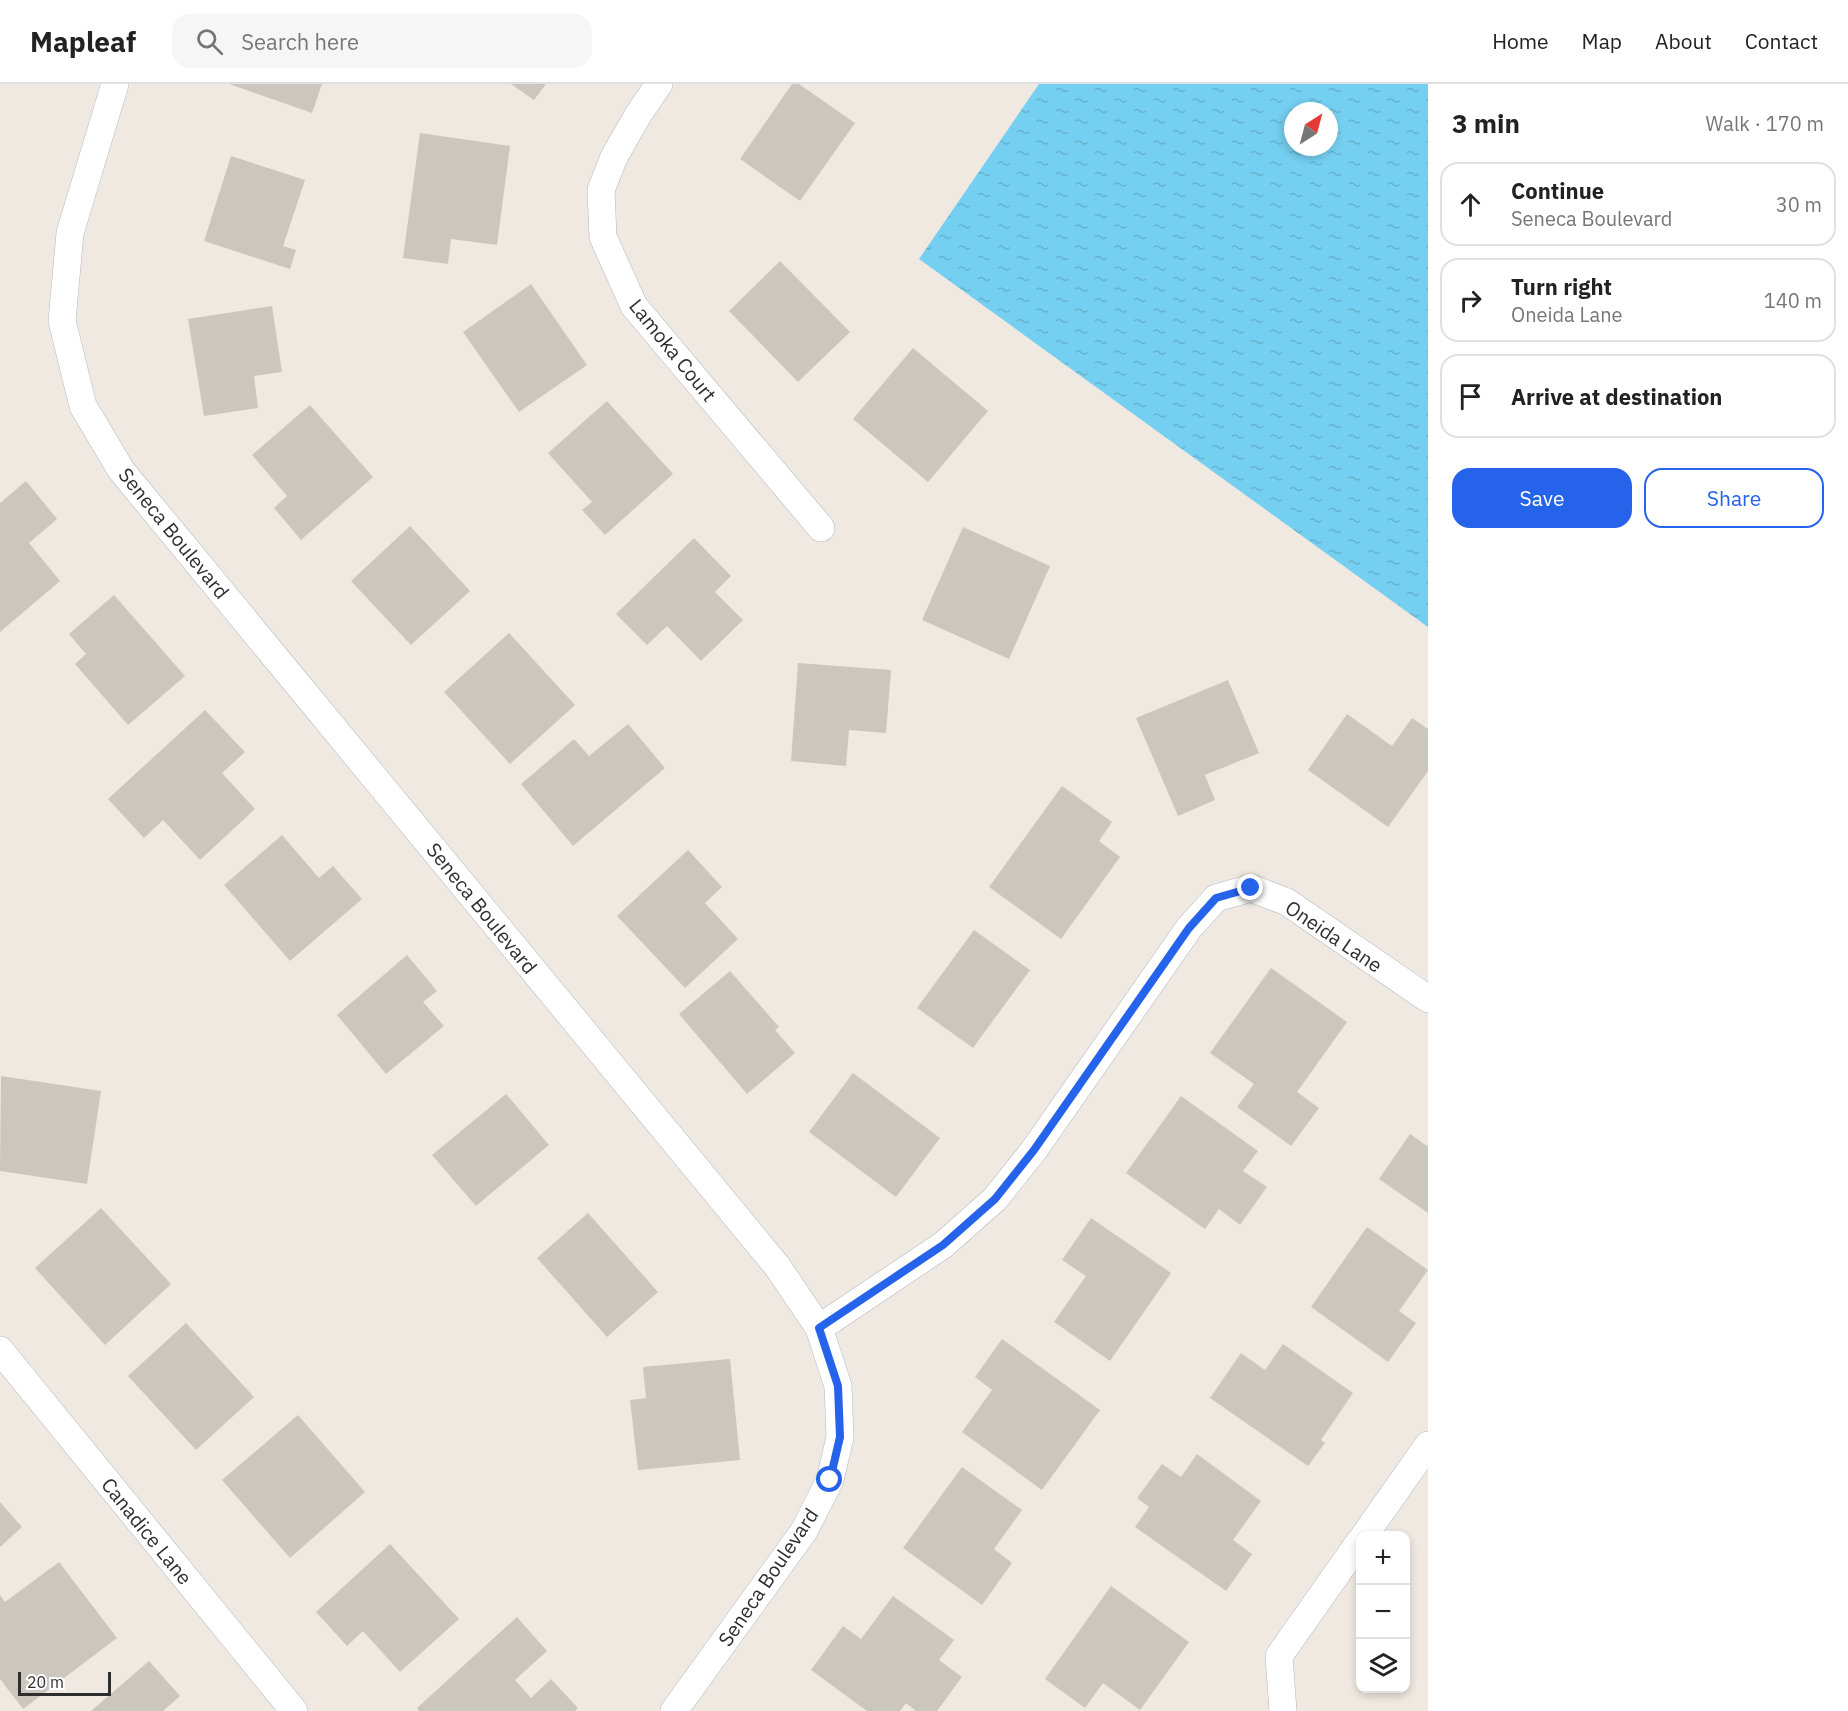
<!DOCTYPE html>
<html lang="en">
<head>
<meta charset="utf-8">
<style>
	:root { --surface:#fff; --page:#f6f6f6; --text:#222; --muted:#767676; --line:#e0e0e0; --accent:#2563eb }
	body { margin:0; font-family:"IBM Plex Sans",sans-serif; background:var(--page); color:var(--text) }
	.controls { position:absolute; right:18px; bottom:18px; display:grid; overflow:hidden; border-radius:12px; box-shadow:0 3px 9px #0003 }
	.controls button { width:54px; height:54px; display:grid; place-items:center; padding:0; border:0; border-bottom:2px solid var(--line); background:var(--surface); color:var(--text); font:30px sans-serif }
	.compass { position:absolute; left:1284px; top:18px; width:54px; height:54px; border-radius:50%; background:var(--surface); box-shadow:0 3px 9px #0003; rotate:36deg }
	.scale { position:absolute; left:18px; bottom:15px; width:93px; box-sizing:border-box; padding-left:6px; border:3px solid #2e2e2e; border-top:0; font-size:16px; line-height:21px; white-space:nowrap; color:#2e2e2e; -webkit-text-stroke:4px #fff; paint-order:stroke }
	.stop { position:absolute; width:18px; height:18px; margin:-14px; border:4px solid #2563eb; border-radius:50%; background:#fff }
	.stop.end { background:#2563eb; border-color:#fff; box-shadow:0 2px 6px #0008 }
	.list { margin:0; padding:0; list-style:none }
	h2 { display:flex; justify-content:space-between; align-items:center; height:78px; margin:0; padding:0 24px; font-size:26px }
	h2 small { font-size:20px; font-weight:400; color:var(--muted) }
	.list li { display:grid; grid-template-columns:39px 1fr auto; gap:18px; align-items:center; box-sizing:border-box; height:84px; margin:0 12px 12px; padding:0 12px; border:2px solid var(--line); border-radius:18px }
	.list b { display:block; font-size:22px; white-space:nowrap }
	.list p { margin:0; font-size:20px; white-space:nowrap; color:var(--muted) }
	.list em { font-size:20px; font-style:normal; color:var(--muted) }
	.actions { display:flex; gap:12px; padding:18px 24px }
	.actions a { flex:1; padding:14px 0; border:2px solid var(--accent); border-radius:18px; text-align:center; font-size:21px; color:var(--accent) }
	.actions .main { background:var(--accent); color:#fff }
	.icon { flex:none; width:33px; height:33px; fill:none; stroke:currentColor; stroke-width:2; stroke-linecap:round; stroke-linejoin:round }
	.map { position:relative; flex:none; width:1428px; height:1627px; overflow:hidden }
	header { display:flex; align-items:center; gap:36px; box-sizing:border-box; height:84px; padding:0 30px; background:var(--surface); border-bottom:2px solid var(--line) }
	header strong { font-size:28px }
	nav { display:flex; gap:33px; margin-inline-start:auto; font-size:21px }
	.search { width:420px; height:54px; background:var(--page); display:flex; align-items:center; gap:15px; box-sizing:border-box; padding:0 21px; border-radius:18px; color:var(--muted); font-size:22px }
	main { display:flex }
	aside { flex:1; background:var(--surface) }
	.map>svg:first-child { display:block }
	.water { fill:url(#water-ripples); fill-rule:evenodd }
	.building { fill:#cbc7bf }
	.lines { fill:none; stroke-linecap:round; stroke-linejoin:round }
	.street-casing { stroke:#b4b7c1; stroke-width:28 }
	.street { stroke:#fff; stroke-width:27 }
	.route { stroke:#2563eb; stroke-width:8 }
	.labels { text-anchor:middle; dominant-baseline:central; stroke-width:5; stroke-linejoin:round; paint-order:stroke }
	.street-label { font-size:20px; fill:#2e2e2e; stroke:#fff }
</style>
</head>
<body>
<header>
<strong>Mapleaf</strong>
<div class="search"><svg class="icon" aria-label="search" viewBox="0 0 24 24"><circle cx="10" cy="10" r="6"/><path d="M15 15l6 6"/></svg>Search here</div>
<nav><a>Home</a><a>Map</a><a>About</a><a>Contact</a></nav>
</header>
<main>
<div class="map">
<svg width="1428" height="1627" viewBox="0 0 1428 1627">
	<defs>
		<pattern id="water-ripples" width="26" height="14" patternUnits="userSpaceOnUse" patternTransform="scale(1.5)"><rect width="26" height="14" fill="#75cff0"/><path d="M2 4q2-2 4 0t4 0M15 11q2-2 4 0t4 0" fill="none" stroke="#66b2ce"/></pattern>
	</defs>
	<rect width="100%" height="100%" fill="#efe9e1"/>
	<path class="water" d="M1039,0H1428V543L919,175ZM1293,27H1329V63H1293Z"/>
	<g class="building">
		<path d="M229,0H322L312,29Z"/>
		<path d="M511,0H546L534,16Z"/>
		<path d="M792,0H799L855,39L800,117L740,75Z"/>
		<path d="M420,49L510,62L497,161L451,155L448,180L403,174Z"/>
		<path d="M231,72L305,96L283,162L296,166L290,185L204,157Z"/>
		<path d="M780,177L850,248L798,298L729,227Z"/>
		<path d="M531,200L587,281L519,328L463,248Z"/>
		<path d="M272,222L282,288L254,292L258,324L204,332L188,235Z"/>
		<path d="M913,264L988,327L928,398L853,335Z"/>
		<path d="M607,317L673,390L605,451L582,426L592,418L548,369Z"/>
		<path d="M310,321L373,393L301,456L274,424L287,412L252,371Z"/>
		<path d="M26,397L57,435L29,459L60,497L0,548V419Z"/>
		<path d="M410,442L470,507L411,561L351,497Z"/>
		<path d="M963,443L1050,482L1009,575L922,536Z"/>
		<path d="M694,454L731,492L715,508L743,536L701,577L667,542L647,561L616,530Z"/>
		<path d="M114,511L185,592L128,641L75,580L86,570L69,550Z"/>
		<path d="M509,549L575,621L510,680L444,608Z"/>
		<path d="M798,579L891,586L886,649L849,646L846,682L791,677Z"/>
		<path d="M1228,596L1259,669L1205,691L1215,716L1178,732L1136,634Z"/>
		<path d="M205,626L245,668L222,689L255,725L200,776L163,736L144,754L108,715Z"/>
		<path d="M1347,630L1392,662L1412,634L1428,645V687L1388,743L1308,686Z"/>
		<path d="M628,640L665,684L573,762L521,700L574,655L589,672Z"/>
		<path d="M1062,702L1112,738L1099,757L1120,773L1061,855L989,803Z"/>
		<path d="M282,751L319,794L333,782L362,815L290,877L224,801Z"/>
		<path d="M688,766L722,803L705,819L738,855L685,904L617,832Z"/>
		<path d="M974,846L1030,886L973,964L917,924Z"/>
		<path d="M407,871L437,907L423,918L444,942L386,990L337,931Z"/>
		<path d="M1271,884L1347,938L1297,1008L1319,1024L1291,1062L1237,1023L1254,1000L1210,969Z"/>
		<path d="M730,887L779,943L775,946L795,969L747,1010L679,930Z"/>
		<path d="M853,989L940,1054L896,1113L809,1048Z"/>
		<path d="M1,992L101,1007L87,1100L0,1087Z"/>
		<path d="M506,1010L549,1061L476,1122L432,1071Z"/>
		<path d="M1181,1012L1258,1067L1243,1087L1267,1103L1240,1141L1219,1125L1205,1145L1126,1089Z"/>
		<path d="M1410,1050L1427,1062L1428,1060V1129L1379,1095Z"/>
		<path d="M101,1124L171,1200L105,1261L35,1184Z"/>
		<path d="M588,1129L658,1208L607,1253L537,1174Z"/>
		<path d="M1091,1134L1171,1189L1110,1277L1054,1238L1086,1192L1062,1176Z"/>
		<path d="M1367,1143L1428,1186L1399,1227L1416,1239L1388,1278L1311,1223Z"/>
		<path d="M186,1239L254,1313L196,1366L128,1292Z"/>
		<path d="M1002,1255L1100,1326L1042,1406L962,1348L992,1306L975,1293Z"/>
		<path d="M1283,1260L1353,1309L1321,1356L1325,1359L1308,1382L1210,1314L1241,1269L1265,1286Z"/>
		<path d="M730,1275L740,1376L638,1386L630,1316L646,1314L643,1283Z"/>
		<path d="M298,1331L365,1408L290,1474L222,1396Z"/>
		<path d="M1197,1370L1261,1417L1233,1456L1252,1470L1226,1507L1135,1443L1149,1423L1137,1414L1162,1380L1181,1393Z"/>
		<path d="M962,1383L1022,1426L994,1465L1012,1479L982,1521L903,1464Z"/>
		<path d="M0,1418L22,1443L0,1463Z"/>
		<path d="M390,1460L459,1535L400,1588L363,1547L347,1562L316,1528Z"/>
		<path d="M59,1478L117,1554L23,1625L0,1595V1511L5,1518Z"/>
		<path d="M1111,1502L1189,1558L1140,1626L1103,1599L1085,1624L1045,1595Z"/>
		<path d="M893,1512L954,1556L939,1576L962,1593L937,1627H916L906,1619L900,1627H867L811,1586L843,1542L861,1555Z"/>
		<path d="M517,1533L547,1567L515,1596L531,1614L551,1595L578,1624L575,1627H419L417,1624Z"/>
		<path d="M149,1577L180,1612L163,1627H91Z"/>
	</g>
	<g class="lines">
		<g class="street-casing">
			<g id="street">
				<path d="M115,0L70,149L62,237L83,322L121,386L777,1182L819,1244L838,1302L840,1353L830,1396L804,1447L674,1627"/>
				<path d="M659,0L638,31L614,73L601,106L603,153L634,222L821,444"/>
				<path d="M819,1244L943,1161L995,1115L1034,1066L1189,844L1216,814L1251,804L1287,818L1428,915"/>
				<path d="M0,1266L294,1627"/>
				<path d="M1364,1452L1428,1361"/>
				<path d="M1283,1627L1279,1572L1360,1457"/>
			</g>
		</g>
		<use href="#street" class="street"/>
	</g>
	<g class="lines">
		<path class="route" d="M830,1396L840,1353L838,1302L819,1244L943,1161L995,1115L1034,1066L1189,844L1216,814L1251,804"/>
	</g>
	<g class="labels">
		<g class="street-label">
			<text transform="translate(673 266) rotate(51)">Lamoka Court</text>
			<text transform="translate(174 449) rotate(51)">Seneca Boulevard</text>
			<text transform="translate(482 824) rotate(51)">Seneca Boulevard</text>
			<text transform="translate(1334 852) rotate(34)">Oneida Lane</text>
			<text transform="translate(147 1447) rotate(51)">Canadice Lane</text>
			<text transform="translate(768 1493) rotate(-56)">Seneca Boulevard</text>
		</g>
	</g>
</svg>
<div class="controls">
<button>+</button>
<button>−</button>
<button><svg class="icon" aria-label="layers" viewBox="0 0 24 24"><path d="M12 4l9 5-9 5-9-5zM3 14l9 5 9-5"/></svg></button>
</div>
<svg class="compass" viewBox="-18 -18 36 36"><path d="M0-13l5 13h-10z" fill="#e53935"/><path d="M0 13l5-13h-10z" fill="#767676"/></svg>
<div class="scale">20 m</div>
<div class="stop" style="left:830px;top:1396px"></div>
<div class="stop end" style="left:1251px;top:804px"></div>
</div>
<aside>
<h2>3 min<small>Walk · 170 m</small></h2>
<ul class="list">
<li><svg class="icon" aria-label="ahead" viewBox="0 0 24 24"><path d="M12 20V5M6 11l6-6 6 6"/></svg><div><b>Continue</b><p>Seneca Boulevard</p></div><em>30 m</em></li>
<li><svg class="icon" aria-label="right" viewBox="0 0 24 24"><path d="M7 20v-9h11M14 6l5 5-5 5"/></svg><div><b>Turn right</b><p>Oneida Lane</p></div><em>140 m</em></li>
<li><svg class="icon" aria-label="arrive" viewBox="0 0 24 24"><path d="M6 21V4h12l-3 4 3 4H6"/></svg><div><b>Arrive at destination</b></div></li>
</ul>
<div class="actions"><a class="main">Save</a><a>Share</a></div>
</aside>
</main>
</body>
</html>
